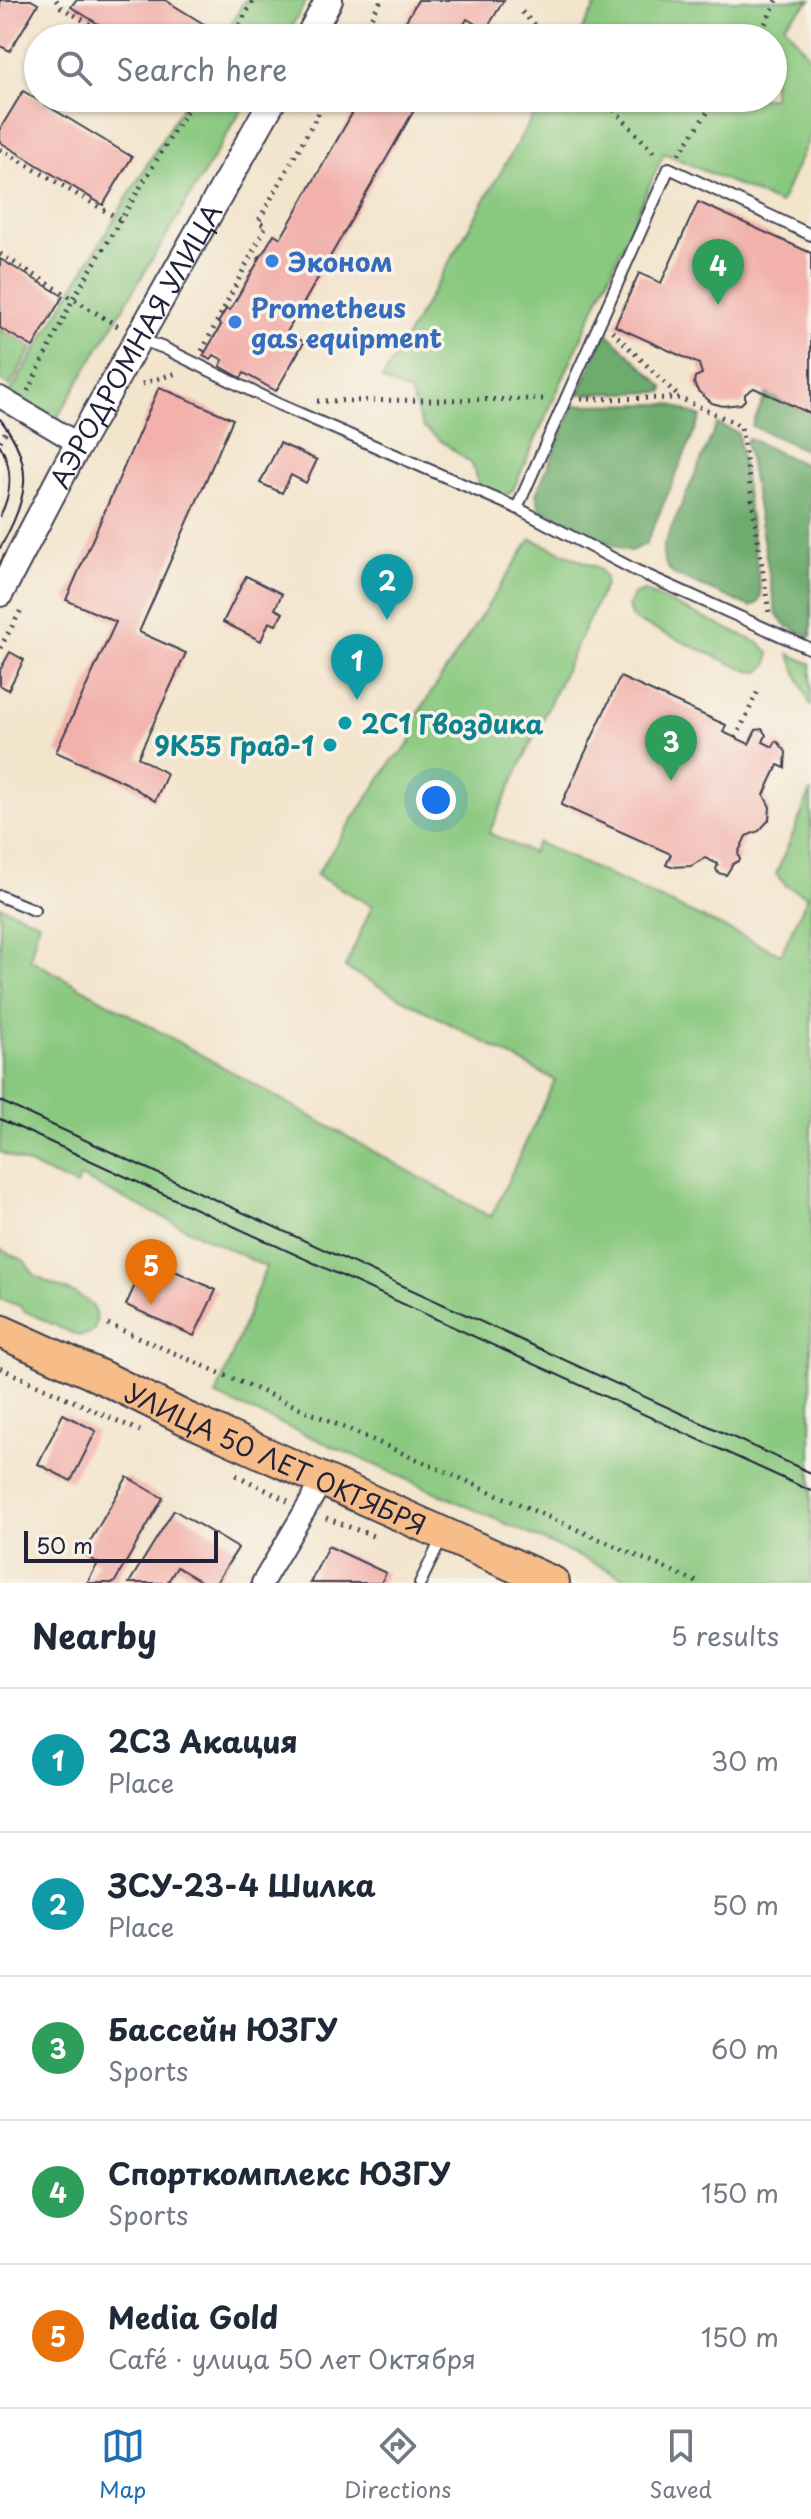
<!DOCTYPE html>
<html lang="en">
<head>
<meta charset="utf-8">
<style>
	:root { --surface:#fff; --page:#f6f6f7; --text:#1f2937; --muted:#747a83; --line:#e0e1e3; --accent:#1f6fb2 }
	body { margin:0; font-family:"Playpen Sans",sans-serif; background:var(--page); color:var(--text) }
	.scale { position:absolute; left:24px; bottom:20px; width:194px; box-sizing:border-box; padding-left:8px; border:4px solid #22223b; border-top:0; font-size:22px; line-height:28px; white-space:nowrap; color:#22223b; -webkit-text-stroke:6px #f7f3e8; paint-order:stroke }
	.you { position:absolute; left:436px; top:800px; width:28px; height:28px; margin:-20px; border:6px solid #fff; border-radius:50%; background:#1a73e8; box-shadow:0 0 0 12px #1a73e833 }
	.badge { display:grid; place-items:center; width:52px; height:52px; border-radius:50%; background:var(--accent); color:#fff; font-size:26px; font-weight:700 }
	.pin { position:absolute; translate:-50% -66px; filter:drop-shadow(0 2px 4px #0008) }
	.pin::after { content:''; position:absolute; top:42px; width:28px; height:24px; background:inherit; clip-path:polygon(0 0,100% 0,50% 100%) }
	.list { margin:0; padding:0; list-style:none }
	h2 { display:flex; justify-content:space-between; align-items:center; height:104px; margin:0; padding:0 32px; font-size:34px }
	h2 small { font-size:26px; font-weight:400; color:var(--muted) }
	.list li { display:grid; grid-template-columns:52px 1fr auto; gap:24px; align-items:center; box-sizing:border-box; height:144px; padding:0 32px; border-top:2px solid var(--line) }
	.list b { display:block; font-size:30px; white-space:nowrap }
	.list p { margin:0; font-size:26px; white-space:nowrap; color:var(--muted) }
	.list em { font-size:26px; font-style:normal; color:var(--muted) }
	.icon { flex:none; width:44px; height:44px; fill:none; stroke:currentColor; stroke-width:2; stroke-linecap:round; stroke-linejoin:round }
	.map { position:relative; flex:none; width:811px; height:1583px; overflow:hidden }
	.search { position:absolute; background:var(--surface); box-shadow:0 2px 6px #0004; left:24px; right:24px; top:24px; height:88px; display:flex; align-items:center; gap:20px; box-sizing:border-box; padding:0 28px; border-radius:44px; color:var(--muted); font-size:30px }
	.sheet { height:824px; background:var(--surface) }
	nav { display:flex; justify-content:space-around; align-items:center; box-sizing:border-box; height:112px; border-top:2px solid var(--line); background:var(--surface); font-size:22px; color:var(--muted) }
	nav a { display:grid; justify-items:center; gap:4px }
	nav .on { color:var(--accent) }
	.map>svg:first-child { display:block }
	.green { fill:#89c87f; stroke:#56755d; stroke-width:2 }
	.forest { fill:#6eac6e; stroke:#486754; stroke-width:2 }
	.building { fill:#f2b1ab }
	.lines { fill:none; stroke-linecap:round; stroke-linejoin:round }
	.service-casing { stroke:#413f51; stroke-width:14 }
	.minor-casing { stroke:#413f51; stroke-width:24 }
	.tertiary-casing { stroke:#413f51; stroke-width:30 }
	.primary-casing { stroke:#413f51; stroke-width:36 }
	.path { stroke:#413f51; stroke-width:5; stroke-dasharray:2 6; stroke-linecap:butt }
	.service { stroke:#fff; stroke-width:10 }
	.minor { stroke:#fff; stroke-width:20 }
	.tertiary { stroke:#fff; stroke-width:26 }
	.primary { stroke:#f7bd88; stroke-width:32 }
	.tram { stroke:#22223b; stroke-width:2 }
	.shop-dot { fill:#3f7fe0; stroke:#f7f3e8; stroke-width:3 }
	.culture-dot { fill:#0f9aa8; stroke:#f7f3e8; stroke-width:3 }
	.labels { text-anchor:middle; dominant-baseline:central; stroke-width:7; stroke-linejoin:round; paint-order:stroke }
	.shop-label { font-size:26px; font-weight:bold; fill:#366cbe; stroke:#f7f3e8; text-anchor:start }
	.street-label { font-size:26px; fill:#22223b; stroke:#f7f3e8 }
	.culture-label { font-size:26px; font-weight:bold; fill:#0d838f; stroke:#f7f3e8; text-anchor:start }
</style>
</head>
<body>
<div class="map">
<svg width="811" height="1583" viewBox="0 0 811 1583">
	<rect width="100%" height="100%" fill="#f7f3e8"/>
	<filter id="ink" filterUnits="userSpaceOnUse"><feTurbulence type="fractalNoise" baseFrequency=".0125" numOctaves="2"/><feDisplacementMap in="SourceGraphic" scale="16" xChannelSelector="R" yChannelSelector="G"/><feConvolveMatrix kernelMatrix="1 2 1 2 8 2 1 2 1" color-interpolation-filters="sRGB"/></filter>
	<filter id="wash" filterUnits="userSpaceOnUse"><feTurbulence type="fractalNoise" baseFrequency=".006" numOctaves="4" result="noise"/><feDisplacementMap in="SourceGraphic" scale="32" xChannelSelector="R" yChannelSelector="G"/><feGaussianBlur stdDeviation="1.8" result="paint"/><feColorMatrix in="noise" values="0 0 0 0 0 0 0 0 0 0 0 0 0 0 0 0 0 1.4 0 .05"/><feComposite in="paint" operator="in"/></filter>
	<g filter="url(#wash)">
		<rect width="100%" height="100%" fill="#f3e4cc"/>
		<g class="green">
			<path d="M245,0H307L285,38H223Z"/>
			<path d="M599,0H811L784,24L811,58V134L780,204L664,153L513,490L504,497L479,487L472,464L423,427L410,393L382,380L543,98H773V38H577Z"/>
			<path d="M187,98H249L56,420L10,393Z"/>
			<path d="M0,328L33,347L10,386L0,380Z"/>
			<path d="M531,539L599,568L605,578V585L489,833L532,853L537,842L781,954L808,896L786,886L776,874L811,791V1583H638L355,1456L216,1396L266,1267L80,1177L76,1186L0,1152V906L39,922L30,959L491,1217L555,1080L345,968L372,906L316,875L394,758C408,748 415,743 411,724Z"/>
			<path d="M644,591L761,644L769,653L768,664L759,672L748,671L636,621L631,617L628,606L633,595Z"/>
			<path d="M789,654L811,664V707Z"/>
			<path d="M0,1249C7,1253 16,1256 23,1260C28,1264 30,1271 35,1275C54,1291 113,1294 92,1333L78,1336L24,1311L20,1306L0,1299Z"/>
		</g>
		<g class="forest">
			<path d="M606,332L664,387L663,392L578,394Z"/>
			<path d="M766,394L811,414V453L752,426Z"/>
			<path d="M670,404L701,417L646,544L631,551L622,549L544,515L539,506L536,494L574,405Z"/>
			<path d="M717,424L738,433L761,596L758,603L751,607L675,575C665,568 662,559 663,547Z"/>
			<path d="M748,438L811,468V637L785,625L776,613L746,442Z"/>
		</g>
		<g id="blocks">
			<g class="building">
				<path d="M0,0H31L38,4L10,51L0,46Z"/>
				<path d="M76,0H165L212,29L207,38H121L71,7Z"/>
				<path d="M418,0H504L486,30L467,19L456,38H396Z"/>
				<path d="M23,91L132,157L103,205L0,142V129Z"/>
				<path d="M361,98H421L287,332L304,342L276,391L244,373L241,378L220,366L223,360L214,355L211,360L203,356L221,325L218,323L226,309L230,310L274,234L281,238Z"/>
				<path d="M698,202L811,253V414L754,388L745,394V400L741,404L723,406L712,403L698,391L694,383L695,377L702,374L699,364L615,326L639,273L661,283Z"/>
				<path d="M0,259L63,296L33,347L0,328Z"/>
				<path d="M159,387L233,419L139,632L186,653L138,757L167,774L155,801L126,783L56,752L116,622L66,600Z"/>
				<path d="M280,443L317,460L306,483L291,475L282,493L260,483Z"/>
				<path d="M246,576L282,594L275,609L283,613L276,625L269,622L261,641L223,622Z"/>
				<path d="M10,652L24,660L8,690L0,685V670Z"/>
				<path d="M620,677L726,725L723,732L749,744L756,730L762,729L766,735L763,742L773,747L776,741L779,743L786,752L785,768L778,765L764,795L770,807L769,820L759,831L746,836L738,853L740,860L733,864L726,875L718,873L716,869L718,864L705,858L691,866L671,867L666,865L671,854L561,805Z"/>
				<path d="M147,1258L216,1290L194,1336L126,1305Z"/>
				<path d="M63,1414L96,1431L71,1481L38,1464Z"/>
				<path d="M127,1477L163,1498L114,1583H87L98,1563L83,1554Z"/>
				<path d="M174,1510L238,1548L216,1583H204L177,1567L167,1583H129Z"/>
				<path d="M328,1546L386,1573L381,1583H310Z"/>
			</g>
		</g>
	</g>
	<g filter="url(#ink)">
		<use href="#blocks" fill-opacity="0" stroke="#413f51" stroke-width="2"/>
		<g class="lines">
			<g class="service-casing">
				<g id="service">
					<path d="M139,339L164,348L278,404L517,508L635,570L811,649"/>
					<path d="M517,508L669,168L811,235"/>
					<path d="M0,896L34,910"/>
					<path d="M420,1583L443,1536"/>
				</g>
			</g>
			<g class="minor-casing">
				<g id="minor">
					<path d="M0,397L79,444"/>
					<path d="M262,1583L323,1480"/>
				</g>
			</g>
			<g class="tertiary-casing">
				<g id="tertiary">
					<path d="M308,38L329,0"/>
					<path id="s1" d="M0,593L68,463L274,98"/>
				</g>
			</g>
			<g class="primary-casing">
				<g id="primary">
					<path id="s2" d="M0,1331L108,1380L185,1418L553,1583"/>
				</g>
			</g>
			<g class="path">
				<path d="M56,0L61,7L113,38"/>
				<path d="M522,12L547,38"/>
				<path d="M231,38L254,0"/>
				<path d="M360,38L381,0"/>
				<path d="M758,38L777,0"/>
				<path d="M603,98L657,156"/>
				<path d="M0,149L121,220"/>
				<path d="M679,154L717,98"/>
				<path d="M0,254L119,327"/>
				<path d="M258,257L260,258"/>
				<path d="M612,331L679,397"/>
				<path d="M202,351L266,226L258,222L327,98"/>
				<path d="M142,384L176,373"/>
				<path d="M28,391L73,299L194,98"/>
				<path d="M581,399L680,398L741,426L769,613"/>
				<path d="M317,401L547,399"/>
				<path d="M0,441L8,428"/>
				<path d="M0,648L21,610"/>
				<path d="M736,738L758,691"/>
				<path d="M108,1324L699,1583"/>
				<path d="M0,1368L140,1431"/>
				<path d="M236,1475L288,1501"/>
				<path d="M326,1518L373,1536"/>
			</g>
			<use href="#service" class="service"/>
			<use href="#minor" class="minor"/>
			<use href="#tertiary" class="tertiary"/>
			<use href="#primary" class="primary"/>
			<g class="tram">
				<path d="M0,419C37,465 27,501 0,548"/>
				<path d="M0,445C13,468 12,493 0,516"/>
				<path d="M0,1101L811,1473"/>
				<path d="M0,1119L811,1491"/>
			</g>
		</g>
	</g>
	<g class="shop-dot">
		<circle cx="272" cy="261" r="8"/>
		<circle cx="235" cy="322" r="8"/>
	</g>
	<g class="culture-dot">
		<circle cx="345" cy="723" r="8"/>
		<circle cx="330" cy="745" r="8"/>
	</g>
	<g class="labels">
		<g class="shop-label">
			<text x="288" y="261">Эконом</text>
			<text x="251" y="307">Prometheus<tspan x="251" dy="30">gas equipment</tspan></text>
		</g>
		<g class="street-label">
			<text stroke="none"><textPath href="#s1" startOffset="282">АЭРОДРОМНАЯ УЛИЦА</textPath></text>
			<text stroke="none"><textPath href="#s2" startOffset="304">УЛИЦА 50 ЛЕТ ОКТЯБРЯ</textPath></text>
		</g>
		<g class="culture-label">
			<text x="361" y="723">2С1 Гвоздика</text>
			<text x="314" y="745" text-anchor="end">9К55 Град-1</text>
		</g>
	</g>
</svg>
<div class="scale">50 m</div>
<div class="you"></div>
<div class="pin badge" style="left:357px;top:700px;background:#0f9aa8">1</div>
<div class="pin badge" style="left:387px;top:620px;background:#0f9aa8">2</div>
<div class="pin badge" style="left:671px;top:781px;background:#2e9e5b">3</div>
<div class="pin badge" style="left:718px;top:305px;background:#2e9e5b">4</div>
<div class="pin badge" style="left:151px;top:1305px;background:#e8710a">5</div>
<div class="search"><svg class="icon" aria-label="search" viewBox="0 0 24 24"><circle cx="10" cy="10" r="6"/><path d="M15 15l6 6"/></svg>Search here</div>
</div>
<section class="sheet">
<h2>Nearby<small>5 results</small></h2>
<ul class="list">
<li><span class="badge" style="background:#0f9aa8">1</span><div><b>2С3 Акация</b><p>Place</p></div><em>30 m</em></li>
<li><span class="badge" style="background:#0f9aa8">2</span><div><b>ЗСУ-23-4 Шилка</b><p>Place</p></div><em>50 m</em></li>
<li><span class="badge" style="background:#2e9e5b">3</span><div><b>Бассейн ЮЗГУ</b><p>Sports</p></div><em>60 m</em></li>
<li><span class="badge" style="background:#2e9e5b">4</span><div><b>Спорткомплекс ЮЗГУ</b><p>Sports</p></div><em>150 m</em></li>
<li><span class="badge" style="background:#e8710a">5</span><div><b>Media Gold</b><p>Café · улица 50 лет Октября</p></div><em>150 m</em></li>
</ul>
</section>
<nav>
<a class="on"><svg class="icon" aria-label="map" viewBox="0 0 24 24"><path d="M3 6l6-2 6 2 6-2v14l-6 2-6-2-6 2zM9 4v14M15 6v14"/></svg>Map</a>
<a><svg class="icon" aria-label="directions" viewBox="0 0 24 24"><path d="M12 3l9 9-9 9-9-9zM9 14v-3h6M13 9l2 2-2 2"/></svg>Directions</a>
<a><svg class="icon" aria-label="saved" viewBox="0 0 24 24"><path d="M7 4h10v16l-5-4-5 4z"/></svg>Saved</a>
</nav>
</body>
</html>
